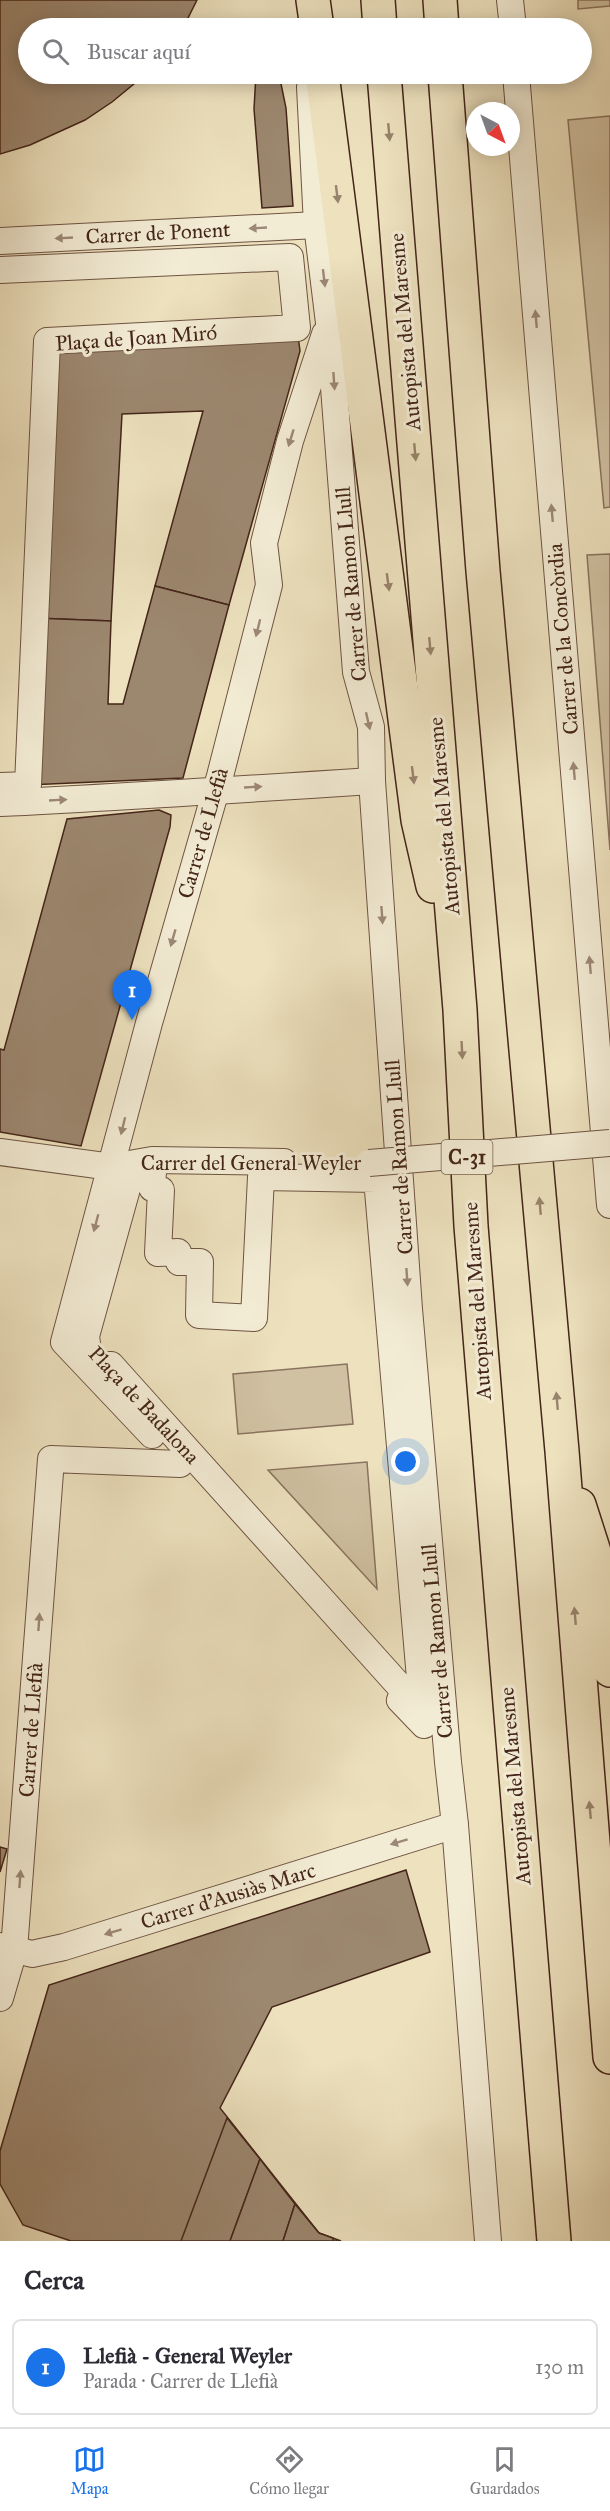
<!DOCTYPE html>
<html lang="es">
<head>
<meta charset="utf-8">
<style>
	:root { --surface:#fff; --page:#f2f2f3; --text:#2b2b33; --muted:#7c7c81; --line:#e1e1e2; --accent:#1a73e8 }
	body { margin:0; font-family:"IM FELL Great Primer",serif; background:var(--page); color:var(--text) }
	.compass { position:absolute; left:466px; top:102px; width:54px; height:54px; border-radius:50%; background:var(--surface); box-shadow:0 3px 15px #0003; rotate:139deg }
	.you { position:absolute; left:406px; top:1462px; width:21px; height:21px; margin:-15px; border:4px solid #fff; border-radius:50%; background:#1a73e8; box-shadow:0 0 0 9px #1a73e833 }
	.badge { display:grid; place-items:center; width:39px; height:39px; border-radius:50%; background:var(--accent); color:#fff; font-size:20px; font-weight:700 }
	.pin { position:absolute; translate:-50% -50px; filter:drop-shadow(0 2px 3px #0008) }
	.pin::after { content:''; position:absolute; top:32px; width:21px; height:18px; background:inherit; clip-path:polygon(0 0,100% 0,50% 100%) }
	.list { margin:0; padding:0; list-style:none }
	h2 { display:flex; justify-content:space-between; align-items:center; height:78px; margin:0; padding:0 24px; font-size:26px }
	h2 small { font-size:20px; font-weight:400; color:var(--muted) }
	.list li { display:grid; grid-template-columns:39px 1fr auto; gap:18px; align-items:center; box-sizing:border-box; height:96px; margin:0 12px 12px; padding:0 12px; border:2px solid var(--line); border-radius:9px }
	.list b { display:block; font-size:22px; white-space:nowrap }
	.list p { margin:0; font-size:20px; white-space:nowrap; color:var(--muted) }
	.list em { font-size:20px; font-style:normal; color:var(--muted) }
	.icon { flex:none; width:33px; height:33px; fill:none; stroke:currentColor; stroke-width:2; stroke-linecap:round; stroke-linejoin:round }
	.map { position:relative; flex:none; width:610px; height:2241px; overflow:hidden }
	.search { position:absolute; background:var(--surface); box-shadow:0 3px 15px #0003; left:18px; right:18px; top:18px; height:66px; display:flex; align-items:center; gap:15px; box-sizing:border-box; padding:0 21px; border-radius:33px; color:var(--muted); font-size:22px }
	.sheet { height:186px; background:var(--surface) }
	nav { display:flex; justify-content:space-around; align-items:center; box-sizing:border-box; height:84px; border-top:2px solid var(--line); background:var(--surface); font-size:16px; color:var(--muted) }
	nav a { display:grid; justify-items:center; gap:3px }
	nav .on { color:var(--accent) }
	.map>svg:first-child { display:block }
	.green { fill:#d0c1a2; stroke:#8a735e; stroke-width:1.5 }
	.building { fill:#9c876f; stroke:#442519; stroke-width:1.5 }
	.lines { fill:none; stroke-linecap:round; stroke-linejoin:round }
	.minor-casing { stroke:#6e5442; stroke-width:28 }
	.highway-casing { stroke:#442519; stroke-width:36 }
	.minor { stroke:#f3ecd5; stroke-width:26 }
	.highway { stroke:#ede1be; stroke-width:33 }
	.minor-bridge-casing { stroke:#6e5442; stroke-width:28; stroke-linecap:butt }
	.minor-bridge { stroke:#f3ecd5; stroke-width:26 }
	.oneway { fill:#98836c }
	.oneway2 { fill:#9c8877 }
	.labels { text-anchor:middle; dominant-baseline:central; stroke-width:6; stroke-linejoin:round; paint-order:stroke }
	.shield { fill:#f3ecd5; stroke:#786151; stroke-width:1.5 }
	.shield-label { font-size:20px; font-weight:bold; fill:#442519 }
	.street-label { font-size:21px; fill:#442519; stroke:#f3ecd5 }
</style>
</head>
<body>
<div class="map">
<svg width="610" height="2241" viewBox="0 0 610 2241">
	<rect width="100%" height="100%" fill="#ede1be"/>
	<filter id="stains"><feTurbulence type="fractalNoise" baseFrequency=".00333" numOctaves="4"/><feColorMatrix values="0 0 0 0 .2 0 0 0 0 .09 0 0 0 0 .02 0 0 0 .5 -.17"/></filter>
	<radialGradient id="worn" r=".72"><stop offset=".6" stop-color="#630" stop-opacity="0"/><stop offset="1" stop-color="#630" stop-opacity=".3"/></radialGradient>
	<g class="green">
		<path d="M578,0H610V6L578,9Z"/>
		<path d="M610,116V507L604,508L568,120Z"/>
		<path d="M610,554V850L587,555Z"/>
		<path d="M347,1364L353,1424L238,1434L233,1374Z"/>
		<path d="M367,1462L377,1589L268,1470Z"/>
	</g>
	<g class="building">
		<path d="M0,0H197L183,28H28V74H146L112,102L85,120L30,145L0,154Z"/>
		<path d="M256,74H278L280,79L286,108L293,206L262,208L254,109Z"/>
		<path d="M297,328L300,351L229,605L155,586L203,411L122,414L111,621L35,618L47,341Z"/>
		<path d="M155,586L229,605L183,778L28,785L35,618L111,621L108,704H123Z"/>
		<path d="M159,810L171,815L170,827L81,1146L0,1132V1049L4,1050L67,819Z"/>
		<path d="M0,1847L7,1849L0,1872Z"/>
		<path d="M406,1870L430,1952L272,2007L220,2108L319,2233L341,2241H71L23,2225L0,2184V2151L49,1985Z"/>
		<path d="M227,2118L260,2159L230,2241H181Z"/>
		<path d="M260,2159L295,2204L283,2241H230Z"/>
		<path d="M295,2204L319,2233L333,2238V2241H283Z"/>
	</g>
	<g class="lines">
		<g class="minor-casing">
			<g id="minor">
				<path d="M510,0L513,28"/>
				<path d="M516,74L610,1205"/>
				<path d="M310,87L317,225L329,323L356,672L371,727L372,781L409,1309L448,1762L455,1825L488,2241"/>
				<path d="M0,241L317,225"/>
				<path d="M0,270L290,257L297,328L47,341L28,785L0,786"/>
				<path d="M0,803C124,797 248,789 372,781"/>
				<path d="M0,1152L112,1167L152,1160L284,1162"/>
				<path d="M141,1172H153L152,1188L161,1190L158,1253L178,1252L179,1262H200L199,1315L254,1318L261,1177L377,1179L424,1725L400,1700L404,1691L111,1365L102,1366L88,1351L86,1336L128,1185L131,1179Z"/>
				<path d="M152,1435L64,1342L149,1023L220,776L269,585L264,543L290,441L325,334"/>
				<path d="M0,1946L32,1954L64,1947L455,1825"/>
				<path d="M0,1998L14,1950L51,1459L180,1464"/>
			</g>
		</g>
		<g class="highway-casing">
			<g id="highway">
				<path d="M313,0L317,28"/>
				<path d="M378,0L380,28"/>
				<path d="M440,0L442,28"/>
				<path d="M322,74L418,820L433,886"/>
				<path d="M384,74L460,1010L471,1226L554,2241"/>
				<path d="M445,74L483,571L562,1451L610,2057"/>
				<path d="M579,1505L595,1555L610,1670"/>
			</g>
		</g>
		<use href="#minor" class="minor"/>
		<use href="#highway" class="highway"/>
		<g class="minor-bridge-casing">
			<path id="minor-bridge" d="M369,1163L610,1143"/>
		</g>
		<use href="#minor-bridge" class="minor-bridge"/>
	</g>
	<defs><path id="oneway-solid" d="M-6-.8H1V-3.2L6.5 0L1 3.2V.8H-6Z" transform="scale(1.5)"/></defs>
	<g class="oneway">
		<use href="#oneway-solid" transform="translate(389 132) rotate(85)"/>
		<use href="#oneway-solid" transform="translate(337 194) rotate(83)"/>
		<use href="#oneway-solid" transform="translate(415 452) rotate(85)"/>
		<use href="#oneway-solid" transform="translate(388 582) rotate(82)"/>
		<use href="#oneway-solid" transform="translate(430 646) rotate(85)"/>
		<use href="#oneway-solid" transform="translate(413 775) rotate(83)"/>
		<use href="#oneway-solid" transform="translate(462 1050) rotate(87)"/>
		<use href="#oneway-solid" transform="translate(540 1206) rotate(-95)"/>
		<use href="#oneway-solid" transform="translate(557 1401) rotate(-95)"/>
		<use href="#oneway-solid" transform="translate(575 1616) rotate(-95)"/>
		<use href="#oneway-solid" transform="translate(590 1810) rotate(-95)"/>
	</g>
	<g class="oneway2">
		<use href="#oneway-solid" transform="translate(258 228) rotate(177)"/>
		<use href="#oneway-solid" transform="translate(64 238) rotate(177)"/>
		<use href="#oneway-solid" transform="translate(324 278) rotate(83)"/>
		<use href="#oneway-solid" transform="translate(536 319) rotate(-95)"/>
		<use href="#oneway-solid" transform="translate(334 381) rotate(86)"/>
		<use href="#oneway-solid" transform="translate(291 438) rotate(107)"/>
		<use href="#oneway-solid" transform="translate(552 513) rotate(-95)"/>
		<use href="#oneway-solid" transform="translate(258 628) rotate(104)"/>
		<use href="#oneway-solid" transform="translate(368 721) rotate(77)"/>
		<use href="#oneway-solid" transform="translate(574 771) rotate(-95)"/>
		<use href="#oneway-solid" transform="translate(253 787) rotate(-3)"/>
		<use href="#oneway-solid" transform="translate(58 800) rotate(-3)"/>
		<use href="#oneway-solid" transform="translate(382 915) rotate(86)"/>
		<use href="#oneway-solid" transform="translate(173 938) rotate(106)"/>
		<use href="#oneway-solid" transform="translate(590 965) rotate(-95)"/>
		<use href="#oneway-solid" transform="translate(123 1126) rotate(104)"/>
		<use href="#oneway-solid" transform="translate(96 1223) rotate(105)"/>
		<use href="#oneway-solid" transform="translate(407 1277) rotate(86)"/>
		<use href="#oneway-solid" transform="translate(39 1622) rotate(-86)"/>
		<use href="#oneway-solid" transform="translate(399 1842) rotate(163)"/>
		<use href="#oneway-solid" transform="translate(20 1879) rotate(-86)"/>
		<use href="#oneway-solid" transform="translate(113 1932) rotate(163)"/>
	</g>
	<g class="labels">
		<rect class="shield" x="441.5" y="1140" width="51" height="34" rx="4.5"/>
		<g class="shield-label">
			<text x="467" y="1157">C-31</text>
		</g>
		<g class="street-label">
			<text transform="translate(158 233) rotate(-3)">Carrer de Ponent</text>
			<text transform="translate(405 332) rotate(-95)">Autopista del Maresme</text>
			<text transform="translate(136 338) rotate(-4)">Plaça de Joan Miró</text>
			<text transform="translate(351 584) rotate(-95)">Carrer de Ramon Llull</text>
			<text transform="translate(563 639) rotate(-95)">Carrer de la Concòrdia</text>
			<text transform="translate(444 816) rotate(-95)">Autopista del Maresme</text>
			<text transform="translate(203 833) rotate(-74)">Carrer de Llefià</text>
			<text transform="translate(399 1157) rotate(-94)">Carrer de Ramon Llull</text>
			<text x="251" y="1163">Carrer del General Weyler</text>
			<text transform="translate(477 1301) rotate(-94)">Autopista del Maresme</text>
			<text transform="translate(144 1405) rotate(47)">Plaça de Badalona</text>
			<text transform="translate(437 1641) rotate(-95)">Carrer de Ramon Llull</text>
			<text transform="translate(31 1730) rotate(-86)">Carrer de Llefià</text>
			<text transform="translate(515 1786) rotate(-95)">Autopista del Maresme</text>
			<text transform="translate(228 1896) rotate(-17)">Carrer d'Ausiàs Marc</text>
		</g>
	</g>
	<rect width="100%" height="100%" filter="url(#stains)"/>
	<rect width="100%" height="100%" fill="url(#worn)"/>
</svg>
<svg class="compass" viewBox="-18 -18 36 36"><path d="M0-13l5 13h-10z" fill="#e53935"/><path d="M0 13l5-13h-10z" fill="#7c7c81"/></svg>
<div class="you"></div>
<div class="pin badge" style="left:132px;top:1020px">1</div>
<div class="search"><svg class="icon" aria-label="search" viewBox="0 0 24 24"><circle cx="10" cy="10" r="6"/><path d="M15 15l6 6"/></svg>Buscar aquí</div>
</div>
<section class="sheet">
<h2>Cerca<small></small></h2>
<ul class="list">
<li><span class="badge">1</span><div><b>Llefià - General Weyler</b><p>Parada · Carrer de Llefià</p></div><em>130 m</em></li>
</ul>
</section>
<nav>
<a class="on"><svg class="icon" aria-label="map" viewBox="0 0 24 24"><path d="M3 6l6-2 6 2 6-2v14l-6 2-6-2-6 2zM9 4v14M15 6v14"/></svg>Mapa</a>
<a><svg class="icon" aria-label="directions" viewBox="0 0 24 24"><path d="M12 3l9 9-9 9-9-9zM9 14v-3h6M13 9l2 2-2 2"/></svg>Cómo llegar</a>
<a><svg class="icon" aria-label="saved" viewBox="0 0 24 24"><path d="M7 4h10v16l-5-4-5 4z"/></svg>Guardados</a>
</nav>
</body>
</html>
